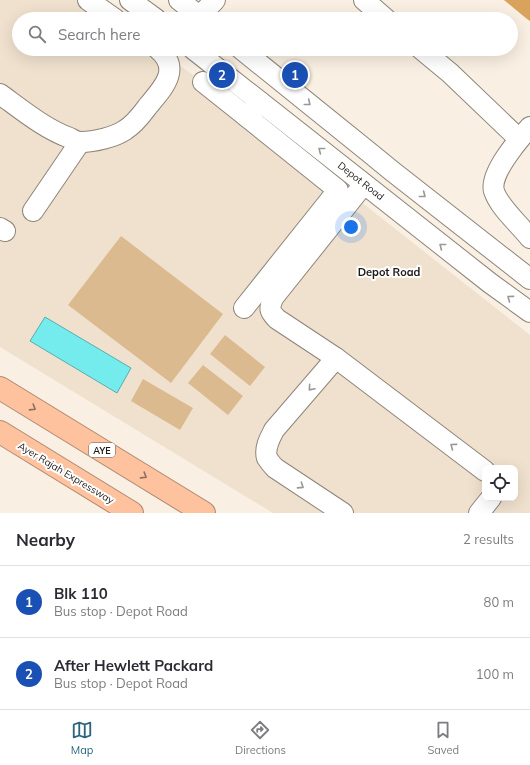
<!DOCTYPE html>
<html lang="en">
<head>
<meta charset="utf-8">
<style>
	:root { --surface:#fff; --page:#f2f2f3; --text:#2b2b33; --muted:#7c7c81; --line:#e1e1e2; --accent:#2a647d }
	body { margin:0; font-family:Mulish,sans-serif; background:var(--page); color:var(--text) }
	.controls { position:absolute; right:12px; bottom:12px; display:grid; overflow:hidden; border-radius:8px; box-shadow:0 4px 16px #0002 }
	.controls button { width:36px; height:36px; display:grid; place-items:center; padding:0; border:0; border-bottom:1px solid var(--line); background:var(--surface); color:var(--text); font:20px sans-serif }
	.you { position:absolute; left:351px; top:227px; width:14px; height:14px; margin:-10px; border:3px solid #fff; border-radius:50%; background:#1a73e8; box-shadow:0 0 0 6px #1a73e833 }
	.badge { display:grid; place-items:center; width:26px; height:26px; border-radius:50%; background:var(--accent); color:#fff; font-size:13px; font-weight:700 }
	.pin { position:absolute; translate:-50% -50%; border:2px solid #fff; box-shadow:0 1px 4px #0006 }
	.list { margin:0; padding:0; list-style:none }
	h2 { display:flex; justify-content:space-between; align-items:center; height:52px; margin:0; padding:0 16px; font-size:17px }
	h2 small { font-size:13px; font-weight:400; color:var(--muted) }
	.list li { display:grid; grid-template-columns:26px 1fr auto; gap:12px; align-items:center; box-sizing:border-box; height:72px; padding:0 16px; border-top:1px solid var(--line) }
	.list b { display:block; font-size:15px; white-space:nowrap }
	.list p { margin:0; font-size:13px; white-space:nowrap; color:var(--muted) }
	.list em { font-size:13px; font-style:normal; color:var(--muted) }
	.icon { flex:none; width:22px; height:22px; fill:none; stroke:currentColor; stroke-width:2; stroke-linecap:round; stroke-linejoin:round }
	.map { position:relative; flex:none; width:530px; height:513px; overflow:hidden }
	.search { position:absolute; background:var(--surface); box-shadow:0 4px 16px #0002; left:12px; right:12px; top:12px; height:44px; display:flex; align-items:center; gap:10px; box-sizing:border-box; padding:0 14px; border-radius:22px; color:var(--muted); font-size:15px }
	.sheet { height:196px; background:var(--surface) }
	nav { display:flex; justify-content:space-around; align-items:center; box-sizing:border-box; height:56px; border-top:1px solid var(--line); background:var(--surface); font-size:11px; color:var(--muted) }
	nav a { display:grid; justify-items:center; gap:2px }
	nav .on { color:var(--accent) }
	.map>svg:first-child { display:block }
	.built { fill:#f0e1ce; fill-rule:evenodd }
	.green { fill:#dcba8f }
	.forest { fill:#d8a35c }
	.water { fill:#74eced; stroke:#5aadad }
	.lines { fill:none; stroke-linecap:round; stroke-linejoin:round }
	.minor-casing { stroke:#8e8579; stroke-width:22 }
	.highway-casing { stroke:#b0886f; stroke-width:24 }
	.minor { stroke:#fff; stroke-width:20 }
	.highway { stroke:#fec29e; stroke-width:22 }
	.oneway { stroke:#9a9897 }
	.oneway2 { stroke:#8e6e5a }
	.labels { text-anchor:middle; dominant-baseline:central; stroke-width:4; stroke-linejoin:round; paint-order:stroke }
	.shield { fill:#fff; stroke:#625f5d; stroke-width:1 }
	.shield-label { font-size:9px; font-weight:bold; fill:#1f1b17 }
	.street-label { font-size:10px; fill:#1f1b17; stroke:#fff }
	.neighbourhood-label { font-size:11px; font-weight:bold; fill:#1f1b17; stroke:#fff }
</style>
</head>
<body>
<div class="map">
<svg width="530" height="513" viewBox="0 0 530 513">
	<rect width="100%" height="100%" fill="#f9efe2"/>
	<path class="built" d="M0,0H87L114,19H19V49H156L196,77L201,71L348,187L346,190L530,335V513H273L0,347ZM485,468H515V498H485Z"/>
	<g class="green">
		<path d="M121,236L223,314L171,383L68,305Z"/>
		<path d="M225,335L265,367L250,386L210,354Z"/>
		<path d="M203,365L243,396L228,415L188,383Z"/>
		<path d="M143,379L193,408L180,430L131,401Z"/>
	</g>
	<path class="forest" d="M504,0H530V21L527,19Z"/>
	<path class="water" d="M45,317L131,368L117,393L30,341Z"/>
	<g class="lines">
		<g class="minor-casing">
			<g id="minor">
				<path d="M88,0L115,19"/>
				<path d="M130,0L156,19"/>
				<path d="M179,0L203,19"/>
				<path d="M364,0L386,19"/>
				<path d="M197,19L215,0"/>
				<path d="M193,49L490,283L530,312"/>
				<path d="M241,49L370,153L392,171L530,279"/>
				<path d="M421,49L450,73L519,139"/>
				<path d="M203,82L247,117"/>
				<path d="M0,94C22,110 45,129 70,138C73,140 78,142 81,142C94,142 115,137 125,130C135,124 142,114 148,106C163,88 182,69 158,49"/>
				<path d="M530,127C519,139 489,174 494,191C499,207 519,224 530,238"/>
				<path d="M364,184L273,298C269,309 269,311 277,319L336,358L485,471"/>
				<path d="M33,211L80,142"/>
				<path d="M0,228L5,231"/>
				<path d="M244,308L338,190L247,117L260,102"/>
				<path d="M336,358L274,430C270,438 264,448 267,458C269,461 272,465 275,468L343,513"/>
				<path d="M479,513L491,498"/>
			</g>
		</g>
		<g class="highway-casing">
			<g id="highway">
				<path d="M0,388L204,513"/>
				<path d="M0,432L132,513"/>
			</g>
		</g>
		<use href="#minor" class="minor"/>
		<use href="#highway" class="highway"/>
	</g>
	<defs><path id="oneway-chevron" d="M-2-3.5L2.5 0L-2 3.5" fill="none" stroke-width="1.6" stroke-linecap="round" stroke-linejoin="round"/></defs>
	<g class="oneway">
		<use href="#oneway-chevron" transform="translate(308 103) rotate(39)"/>
		<use href="#oneway-chevron" transform="translate(321 150) rotate(-142)"/>
		<use href="#oneway-chevron" transform="translate(423 195) rotate(38)"/>
		<use href="#oneway-chevron" transform="translate(442 246) rotate(-142)"/>
		<use href="#oneway-chevron" transform="translate(510 298) rotate(-144)"/>
		<use href="#oneway-chevron" transform="translate(311 388) rotate(131)"/>
		<use href="#oneway-chevron" transform="translate(453 446) rotate(-143)"/>
		<use href="#oneway-chevron" transform="translate(301 486) rotate(33)"/>
	</g>
	<g class="oneway2">
		<use href="#oneway-chevron" transform="translate(33 408) rotate(32)"/>
		<use href="#oneway-chevron" transform="translate(144 476) rotate(32)"/>
	</g>
	<g class="labels">
		<rect class="shield" x="89" y="443" width="26" height="14" rx="3"/>
		<g class="shield-label">
			<text x="102" y="450">AYE</text>
		</g>
		<g class="street-label">
			<text transform="translate(361 181) rotate(38)">Depot Road</text>
			<text transform="translate(66 473) rotate(31)">Ayer Rajah Expressway</text>
		</g>
		<g class="neighbourhood-label">
			<text x="389" y="272">Depot Road</text>
		</g>
	</g>
</svg>
<div class="controls">
<button><svg class="icon" aria-label="locate" viewBox="0 0 24 24"><circle cx="12" cy="12" r="6"/><path d="M12 2v4M12 18v4M2 12h4M18 12h4"/></svg></button>
</div>
<div class="you"></div>
<div class="pin badge" style="left:295px;top:75px;background:#1a4fb4">1</div>
<div class="pin badge" style="left:222px;top:75px;background:#1a4fb4">2</div>
<div class="search"><svg class="icon" aria-label="search" viewBox="0 0 24 24"><circle cx="10" cy="10" r="6"/><path d="M15 15l6 6"/></svg>Search here</div>
</div>
<section class="sheet">
<h2>Nearby<small>2 results</small></h2>
<ul class="list">
<li><span class="badge" style="background:#1a4fb4">1</span><div><b>Blk 110</b><p>Bus stop · Depot Road</p></div><em>80 m</em></li>
<li><span class="badge" style="background:#1a4fb4">2</span><div><b>After Hewlett Packard</b><p>Bus stop · Depot Road</p></div><em>100 m</em></li>
</ul>
</section>
<nav>
<a class="on"><svg class="icon" aria-label="map" viewBox="0 0 24 24"><path d="M3 6l6-2 6 2 6-2v14l-6 2-6-2-6 2zM9 4v14M15 6v14"/></svg>Map</a>
<a><svg class="icon" aria-label="directions" viewBox="0 0 24 24"><path d="M12 3l9 9-9 9-9-9zM9 14v-3h6M13 9l2 2-2 2"/></svg>Directions</a>
<a><svg class="icon" aria-label="saved" viewBox="0 0 24 24"><path d="M7 4h10v16l-5-4-5 4z"/></svg>Saved</a>
</nav>
</body>
</html>
